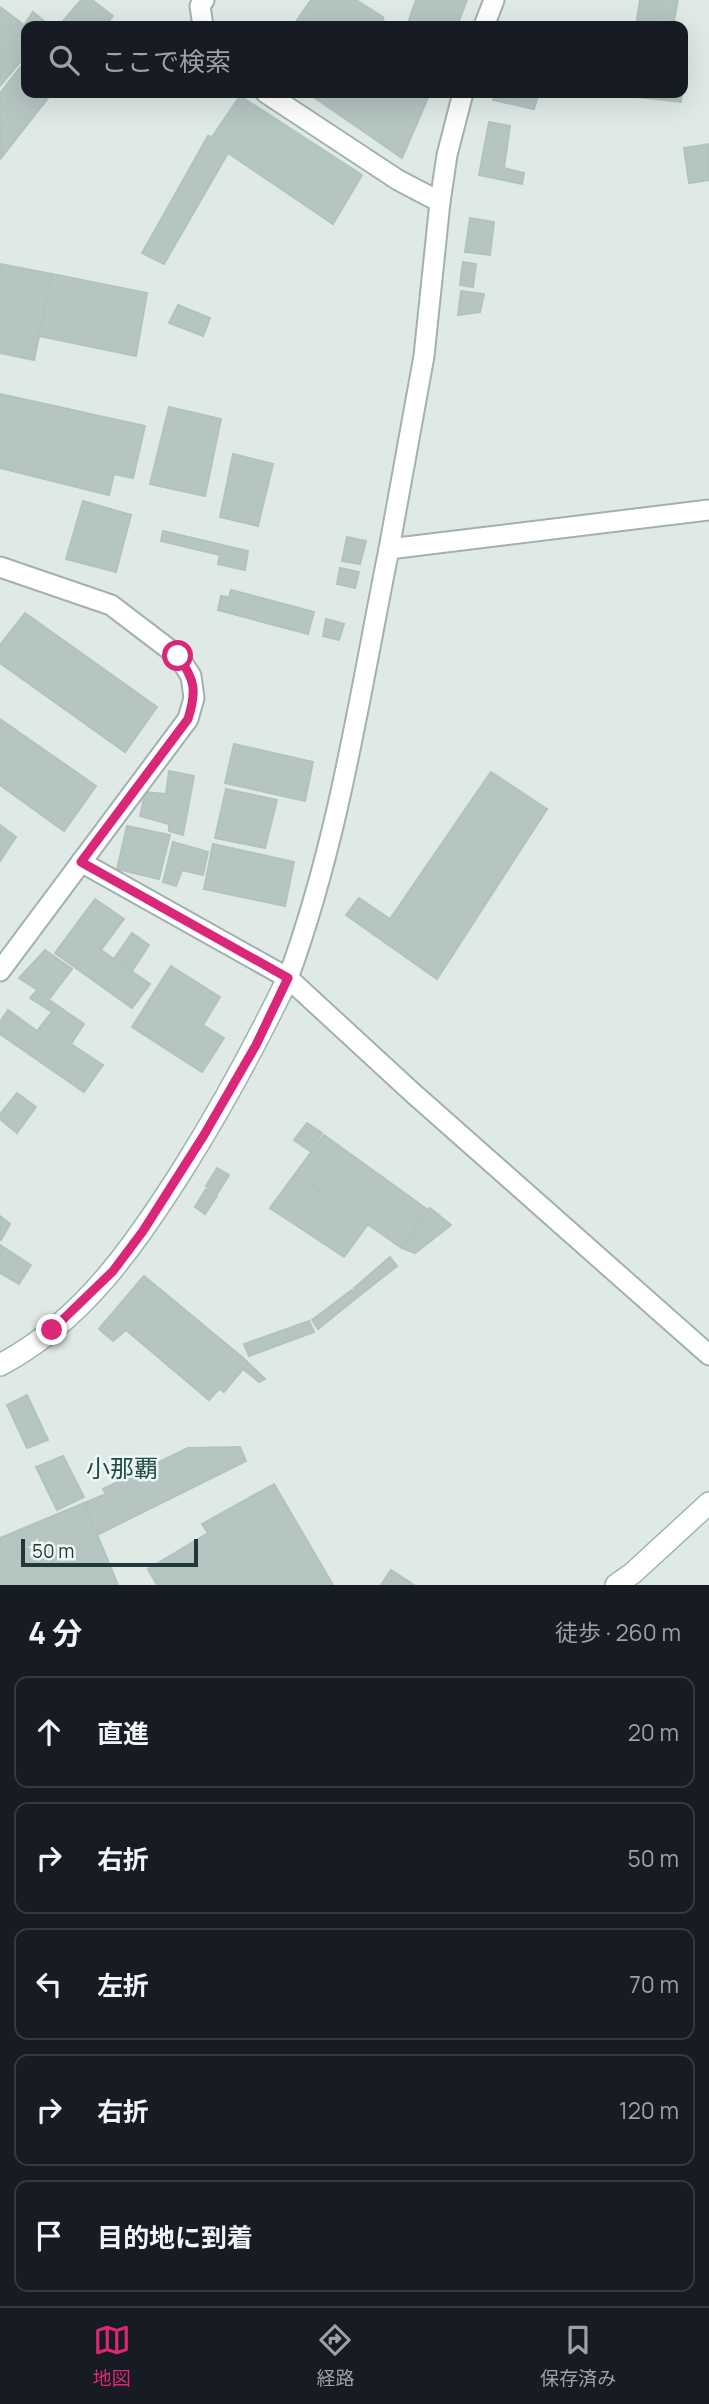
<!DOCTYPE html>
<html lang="ja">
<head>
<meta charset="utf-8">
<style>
	:root { --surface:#171b24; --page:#20242c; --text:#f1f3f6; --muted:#9ea1a6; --line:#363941; --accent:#db2777 }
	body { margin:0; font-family:Manrope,"Noto Sans JP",sans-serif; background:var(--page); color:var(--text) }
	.scale { position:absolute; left:21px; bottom:18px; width:177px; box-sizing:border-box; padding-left:7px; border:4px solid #213938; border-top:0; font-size:19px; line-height:24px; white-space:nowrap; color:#213938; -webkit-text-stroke:5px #eff7f5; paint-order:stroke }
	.stop { position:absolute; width:21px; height:21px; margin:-16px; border:5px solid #db2777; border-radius:50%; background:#fff }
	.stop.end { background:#db2777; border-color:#fff; box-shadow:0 2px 7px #0008 }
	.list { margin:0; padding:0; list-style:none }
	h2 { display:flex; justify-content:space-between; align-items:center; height:91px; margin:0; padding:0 28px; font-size:30px }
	h2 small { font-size:23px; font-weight:400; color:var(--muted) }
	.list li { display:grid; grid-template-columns:46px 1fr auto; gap:21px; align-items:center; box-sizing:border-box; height:112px; margin:0 14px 14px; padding:0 14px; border:2px solid var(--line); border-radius:14px }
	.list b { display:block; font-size:26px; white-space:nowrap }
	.list em { font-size:23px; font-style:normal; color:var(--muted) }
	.icon { flex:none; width:38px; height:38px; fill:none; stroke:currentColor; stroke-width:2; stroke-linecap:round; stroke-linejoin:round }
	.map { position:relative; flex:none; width:709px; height:1585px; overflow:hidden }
	.search { position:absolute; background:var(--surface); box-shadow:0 7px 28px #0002; left:21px; right:21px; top:21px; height:77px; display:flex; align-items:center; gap:18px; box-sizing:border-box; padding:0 24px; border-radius:14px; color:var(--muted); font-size:26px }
	.sheet { height:721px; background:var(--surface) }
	nav { display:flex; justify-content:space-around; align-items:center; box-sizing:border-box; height:98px; border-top:2px solid var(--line); background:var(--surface); font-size:19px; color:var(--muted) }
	nav a { display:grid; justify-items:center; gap:4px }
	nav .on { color:var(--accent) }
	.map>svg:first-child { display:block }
	.building { fill:#b5c5c1; stroke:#b2c3bf; stroke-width:2 }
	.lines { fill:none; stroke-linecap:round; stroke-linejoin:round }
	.street-casing { stroke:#a2b1af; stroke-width:23 }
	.secondary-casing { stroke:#9fb5b1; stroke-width:24 }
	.street { stroke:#fff; stroke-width:19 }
	.secondary { stroke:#fff; stroke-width:21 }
	.route { stroke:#db2777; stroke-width:9 }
	.labels { text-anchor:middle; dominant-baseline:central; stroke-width:5; stroke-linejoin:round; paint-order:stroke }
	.quarter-label { font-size:24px; fill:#1e4b48; stroke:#eff7f5 }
</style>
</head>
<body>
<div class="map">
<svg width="709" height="1585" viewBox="0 0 709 1585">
	<rect width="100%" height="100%" fill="#dfeae7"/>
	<g class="building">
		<path d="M81,0H92L113,16L105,26H59Z"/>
		<path d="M311,0H356L383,17L384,26H293Z"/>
		<path d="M416,0H467L457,26H407Z"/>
		<path d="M640,0H678L673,26H636Z"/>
		<path d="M0,7L24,25L33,12L50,26H26V55L0,86Z"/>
		<path d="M26,60V93H52L1,158L0,93Z"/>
		<path d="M308,93H430L402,158Z"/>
		<path d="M495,93H539L534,109L493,100Z"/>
		<path d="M638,93H682L681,102L638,97Z"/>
		<path d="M240,96L362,175L333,224L228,153L164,264L142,253L208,136L212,137Z"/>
		<path d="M489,122L510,126L504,168L524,173L522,184L479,175Z"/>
		<path d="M709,144V180L689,183L684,148Z"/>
		<path d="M470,218L494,222L490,255L465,252Z"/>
		<path d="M463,262L476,264L473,287L460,285Z"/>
		<path d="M0,264L52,274L34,360L0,353Z"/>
		<path d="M52,274L147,293L136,356L39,336Z"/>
		<path d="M461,291L484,294L480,312L458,315Z"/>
		<path d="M178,305L210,318L203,336L169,323Z"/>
		<path d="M0,394L145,426L133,478L114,474L109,495L0,468Z"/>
		<path d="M169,407L221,419L205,496L150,484Z"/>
		<path d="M233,454L273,464L258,526L220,517Z"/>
		<path d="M83,501L131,515L116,572L66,559Z"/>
		<path d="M163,531L248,551L245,570L218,564L220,555L161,541Z"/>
		<path d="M347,537L366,541L360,564L342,561Z"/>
		<path d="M340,568L359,572L355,588L337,584Z"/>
		<path d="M231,590L314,612L308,634L218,610L221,596L229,597Z"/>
		<path d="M25,613L157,707L125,752L0,663V645Z"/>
		<path d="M326,619L344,624L339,640L323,636Z"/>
		<path d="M0,719L96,786L64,831L0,785Z"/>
		<path d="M234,744L313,762L305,801L225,783Z"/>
		<path d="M169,771L194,776L183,835L169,831V824L140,816L145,792L166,794Z"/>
		<path d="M491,772L547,809L437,979L346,915L359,898L390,919Z"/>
		<path d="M226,789L277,800L265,848L215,838Z"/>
		<path d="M0,825L16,837L0,861Z"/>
		<path d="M127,826L170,835L159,879L117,869Z"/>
		<path d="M173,842L208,852L203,875L182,870L176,886L163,882Z"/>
		<path d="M213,844L294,862L285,906L204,889Z"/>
		<path d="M95,899L124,919L101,950L150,984L132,1008L55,953Z"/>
		<path d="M132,933L149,945L132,971L114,959Z"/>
		<path d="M45,950L72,969L50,998L19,978Z"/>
		<path d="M171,966L220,997L203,1025L224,1038L202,1072L132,1027Z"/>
		<path d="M36,991L84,1024L71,1044L103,1065L84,1092L0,1034V1022L8,1010L37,1031L52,1012L30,998Z"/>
		<path d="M17,1093L36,1107L17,1133L0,1119V1114Z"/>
		<path d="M307,1123L322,1133L310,1151L294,1140Z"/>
		<path d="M324,1135L428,1210L402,1248L295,1174Z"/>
		<path d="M217,1168L229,1175L217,1194L206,1186Z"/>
		<path d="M295,1174L368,1224L344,1257L270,1208Z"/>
		<path d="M206,1189L217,1196L205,1214L195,1207Z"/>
		<path d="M430,1208L451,1225L415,1253L402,1248Z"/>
		<path d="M0,1216L10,1224L1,1240L0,1239Z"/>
		<path d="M0,1245L31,1265L19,1284L0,1273Z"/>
		<path d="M390,1257L397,1266L360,1295L354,1288Z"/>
		<path d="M144,1276L242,1357L265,1379L259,1382L243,1369L224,1392L219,1389L209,1400L126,1330L113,1341L99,1329Z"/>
		<path d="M352,1290L360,1295L318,1329L312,1320Z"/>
		<path d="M309,1321L314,1332L249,1356L244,1344Z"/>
		<path d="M27,1395L48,1440L27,1448L7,1405Z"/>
		<path d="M240,1447L246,1461L97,1535L84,1503L106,1494L103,1489L188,1448Z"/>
		<path d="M63,1456L84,1497L57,1510L36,1467Z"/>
		<path d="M274,1484L333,1585H157L148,1569L208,1533L202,1524Z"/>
		<path d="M84,1503L118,1585H0V1538Z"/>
		<path d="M391,1570L414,1585H381Z"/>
	</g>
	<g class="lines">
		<g class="street-casing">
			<g id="street">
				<path d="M203,26L200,6L204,0"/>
				<path d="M484,26L494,0"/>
				<path d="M266,93L398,180L440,202"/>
				<path d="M389,549L424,356L440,202L447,155L463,93"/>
				<path d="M0,567L111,605L178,656L191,676L194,698L188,719L0,971"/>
				<path d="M81,862L288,978L414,1094L709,1355"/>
				<path d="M288,978C339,839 360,693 389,549L709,510"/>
			</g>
		</g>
		<g class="secondary-casing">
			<g id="secondary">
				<path d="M0,1365C82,1322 135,1245 183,1169C222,1107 256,1044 288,978"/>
				<path d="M616,1585L633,1573L709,1503"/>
			</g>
		</g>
		<use href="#street" class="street"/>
		<use href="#secondary" class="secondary"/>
	</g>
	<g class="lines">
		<path class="route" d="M52,1330L113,1271L143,1231L204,1135L256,1045L288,978L81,862L188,719C197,690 195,680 178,656"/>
	</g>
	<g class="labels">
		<g class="quarter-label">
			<text x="122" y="1467">小那覇</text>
		</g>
	</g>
</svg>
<div class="scale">50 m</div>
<div class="stop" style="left:178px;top:656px"></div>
<div class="stop end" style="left:52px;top:1330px"></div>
<div class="search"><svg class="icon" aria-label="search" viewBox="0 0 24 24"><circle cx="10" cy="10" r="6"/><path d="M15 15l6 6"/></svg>ここで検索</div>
</div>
<section class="sheet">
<h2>4 分<small>徒歩 · 260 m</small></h2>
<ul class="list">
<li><svg class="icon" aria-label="ahead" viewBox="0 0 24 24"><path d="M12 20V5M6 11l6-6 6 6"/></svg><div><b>直進</b></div><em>20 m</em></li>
<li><svg class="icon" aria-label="right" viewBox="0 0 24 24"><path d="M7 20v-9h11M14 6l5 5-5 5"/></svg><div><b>右折</b></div><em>50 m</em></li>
<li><svg class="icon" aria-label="left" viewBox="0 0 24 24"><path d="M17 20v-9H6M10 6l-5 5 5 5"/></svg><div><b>左折</b></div><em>70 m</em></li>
<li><svg class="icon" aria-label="right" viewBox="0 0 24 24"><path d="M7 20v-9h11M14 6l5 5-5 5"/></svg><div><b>右折</b></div><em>120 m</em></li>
<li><svg class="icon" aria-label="arrive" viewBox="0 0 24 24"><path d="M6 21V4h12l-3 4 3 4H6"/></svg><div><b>目的地に到着</b></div></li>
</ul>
</section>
<nav>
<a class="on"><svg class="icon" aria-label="map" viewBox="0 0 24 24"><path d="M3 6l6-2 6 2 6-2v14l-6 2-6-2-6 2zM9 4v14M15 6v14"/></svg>地図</a>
<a><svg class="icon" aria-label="directions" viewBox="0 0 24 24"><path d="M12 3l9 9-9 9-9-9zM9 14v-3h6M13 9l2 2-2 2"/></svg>経路</a>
<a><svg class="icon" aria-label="saved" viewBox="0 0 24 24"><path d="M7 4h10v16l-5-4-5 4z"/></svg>保存済み</a>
</nav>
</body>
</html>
